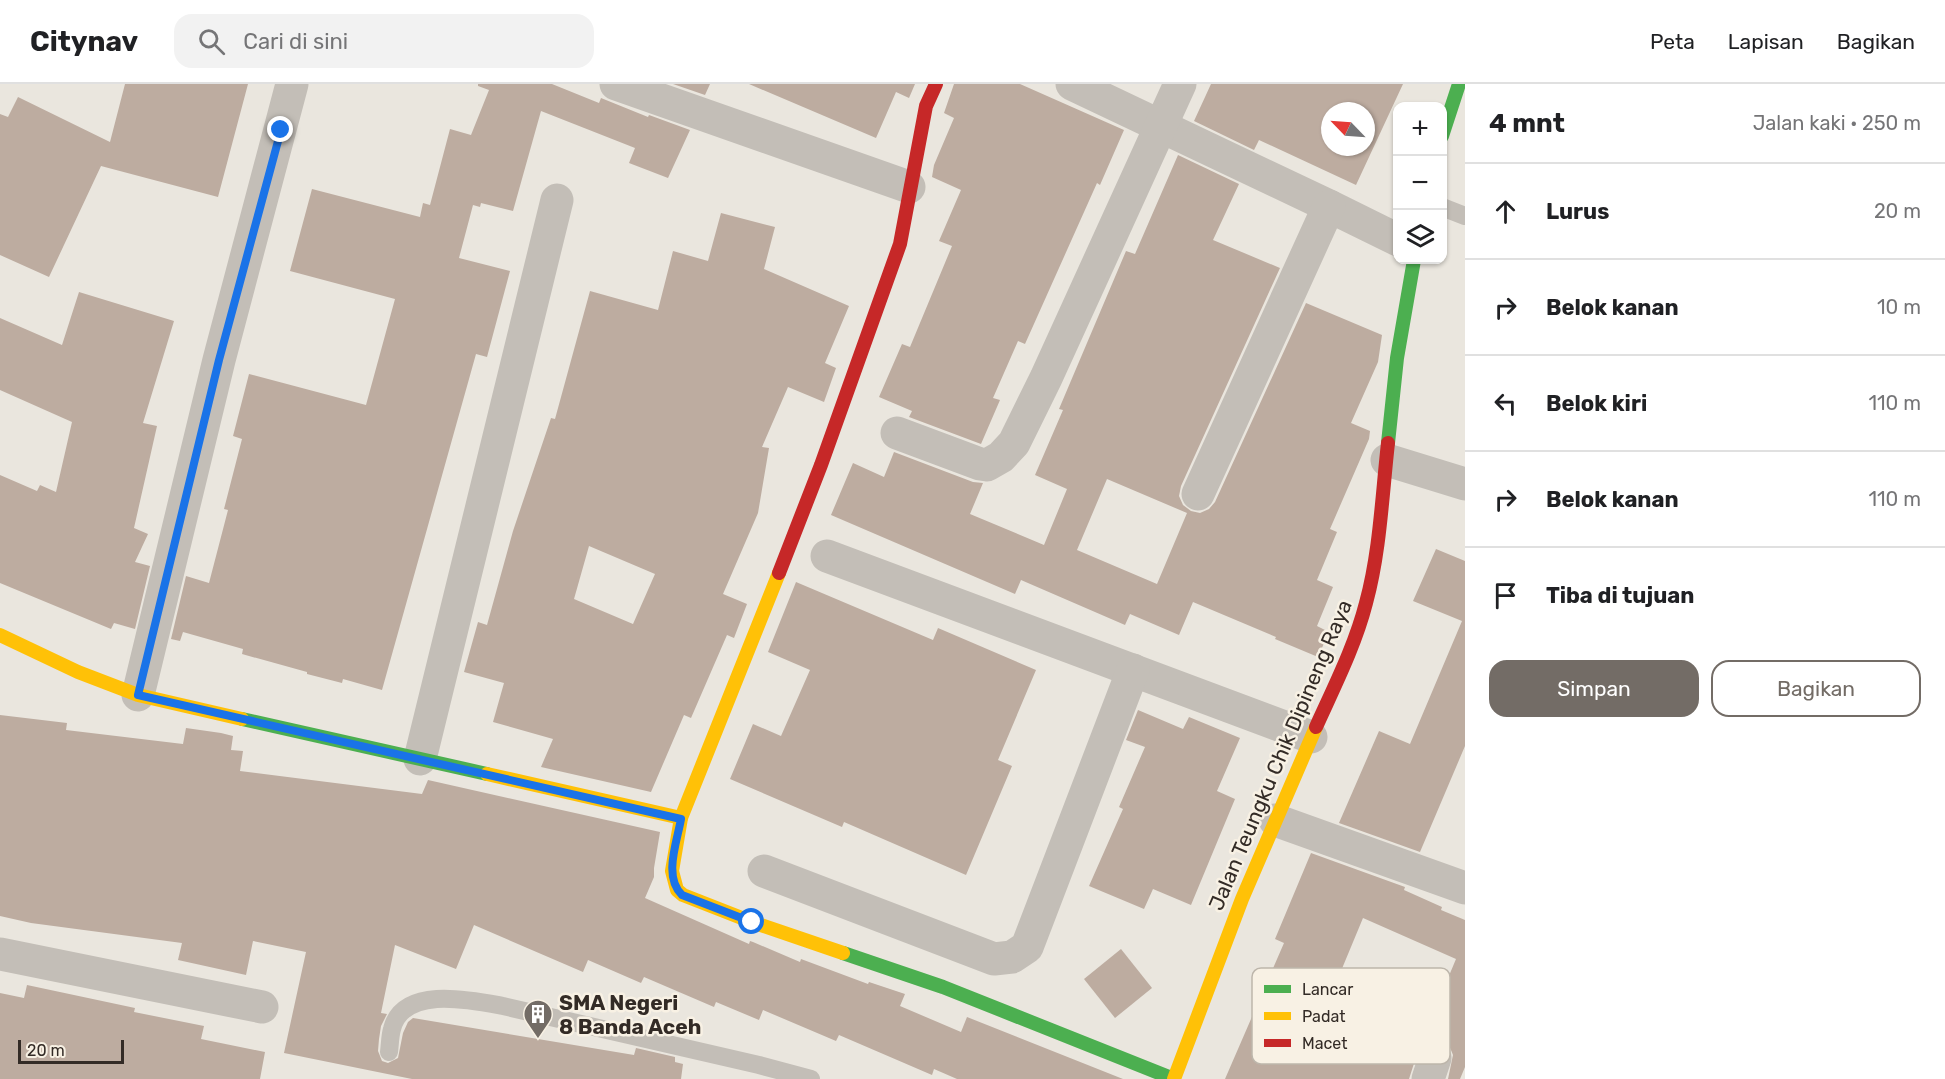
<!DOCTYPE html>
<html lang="id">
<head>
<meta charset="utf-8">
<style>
	:root { --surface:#fff; --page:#f2f2f2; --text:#202124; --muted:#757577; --line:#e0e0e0; --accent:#736c66 }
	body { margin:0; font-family:Rubik,sans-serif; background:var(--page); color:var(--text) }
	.controls { position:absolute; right:18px; top:18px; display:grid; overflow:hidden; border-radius:12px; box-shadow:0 2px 4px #0004 }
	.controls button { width:54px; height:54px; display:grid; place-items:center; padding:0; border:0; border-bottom:2px solid var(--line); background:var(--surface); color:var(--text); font:30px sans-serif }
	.compass { position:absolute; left:1321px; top:18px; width:54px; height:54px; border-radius:50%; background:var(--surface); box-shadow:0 2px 4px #0004; rotate:295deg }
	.scale { position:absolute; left:18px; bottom:15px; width:106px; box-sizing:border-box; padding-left:6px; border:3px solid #332b26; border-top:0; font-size:16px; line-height:21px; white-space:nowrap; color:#332b26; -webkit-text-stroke:4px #f8f1e4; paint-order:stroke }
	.stop { position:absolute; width:18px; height:18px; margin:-14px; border:4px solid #1a73e8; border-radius:50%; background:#fff }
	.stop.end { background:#1a73e8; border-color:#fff; box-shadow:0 2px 6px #0008 }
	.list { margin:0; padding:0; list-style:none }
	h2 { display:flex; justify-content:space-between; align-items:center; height:78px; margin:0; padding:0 24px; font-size:26px }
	h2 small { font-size:20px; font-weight:400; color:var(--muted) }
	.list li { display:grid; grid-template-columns:39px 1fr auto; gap:18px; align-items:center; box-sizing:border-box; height:96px; padding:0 24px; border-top:2px solid var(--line) }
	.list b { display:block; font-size:22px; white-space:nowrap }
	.list em { font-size:20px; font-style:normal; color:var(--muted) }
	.actions { display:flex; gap:12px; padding:18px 24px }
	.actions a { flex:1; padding:14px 0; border:2px solid var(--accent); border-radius:18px; text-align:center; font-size:21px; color:var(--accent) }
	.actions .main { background:var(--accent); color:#fff }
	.icon { flex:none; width:33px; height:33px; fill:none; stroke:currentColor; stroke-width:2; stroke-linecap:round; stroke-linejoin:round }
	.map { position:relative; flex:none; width:1465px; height:995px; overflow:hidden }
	header { display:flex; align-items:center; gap:36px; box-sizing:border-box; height:84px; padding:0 30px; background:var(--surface); border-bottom:2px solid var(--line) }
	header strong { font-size:28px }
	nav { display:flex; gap:33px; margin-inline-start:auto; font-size:21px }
	.search { width:420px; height:54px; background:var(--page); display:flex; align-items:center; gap:15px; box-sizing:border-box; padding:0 21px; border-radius:18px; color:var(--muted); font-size:22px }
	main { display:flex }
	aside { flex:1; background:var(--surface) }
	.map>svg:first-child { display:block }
	.building { fill:#bdaca0; fill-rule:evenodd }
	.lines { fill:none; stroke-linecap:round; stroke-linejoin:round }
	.lane { stroke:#c3beb7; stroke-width:18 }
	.street { stroke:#c3beb7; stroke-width:33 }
	.fast { stroke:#4caf50; stroke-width:14 }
	.slow { stroke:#ffc107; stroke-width:14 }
	.jam { stroke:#c62828; stroke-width:14 }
	.route { stroke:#1a73e8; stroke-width:8 }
	.labels { text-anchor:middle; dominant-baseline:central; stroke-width:5; stroke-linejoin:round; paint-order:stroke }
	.street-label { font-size:21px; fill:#332b26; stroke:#f8f1e4 }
	.poi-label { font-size:21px; font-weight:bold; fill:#332b26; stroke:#f8f1e4; text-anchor:start }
	.key { fill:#f8f1e4; stroke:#bdb6ab; stroke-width:1.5 }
	.key-label { font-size:16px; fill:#332b26 }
</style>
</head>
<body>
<header>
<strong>Citynav</strong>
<div class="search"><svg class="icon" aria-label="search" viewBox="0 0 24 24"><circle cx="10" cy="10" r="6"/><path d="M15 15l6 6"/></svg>Cari di sini</div>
<nav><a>Peta</a><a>Lapisan</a><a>Bagikan</a></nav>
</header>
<main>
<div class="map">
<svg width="1465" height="995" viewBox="0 0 1465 995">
	<rect width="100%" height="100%" fill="#eae6de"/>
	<g class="building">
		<path d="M125,0H248L218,113L101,82L49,193L0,171V30L8,33L18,13L110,58Z"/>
		<path d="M478,0H552L599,19L601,14L648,33L649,31L690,46L668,94L629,79L635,64L541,27L513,127L481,119L480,123L473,121L459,174L510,187L487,273L476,270L382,606L343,595L342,599L307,590V588L242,570L243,565L183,548L180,557L171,555L186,492L209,499L228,426L224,425L242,355L233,352L249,290L366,321L395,215L290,187L312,105L420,133L423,119L430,121L450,45L471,51L489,6L478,2Z"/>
		<path d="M673,0H710L705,11Z"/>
		<path d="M749,0H915L909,14L896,8L876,54Z"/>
		<path d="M954,0H1020L1124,46L1100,101L1097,99L1025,260L1018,257L993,314L1000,316L981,360L909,333L912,327L879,313L902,260L910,263L952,162L939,157L961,106L932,93L934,81L954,34L944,29Z"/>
		<path d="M1211,0H1403L1356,101L1259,56L1254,66L1194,37ZM1330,27H1366V63H1330Z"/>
		<path d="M1178,71L1239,100L1213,156L1280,184L1181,402L1179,412L1183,421L1191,427L1200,429L1209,425L1215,418L1306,219L1382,251L1378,278L1351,339L1370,347L1369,355L1330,445L1337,448L1317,496L1333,503L1317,542L1329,548L1318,573L1275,555L1276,553L1193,518L1179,551L1130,530L1125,541L1021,496L1015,510L831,431L853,379L884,393L894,368L973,398L983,399L970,430L1044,461L1067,405L1035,391L1063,326L1059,325L1126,167L1135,170ZM1107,395L1187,429L1157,500L1077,466Z"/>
		<path d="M721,129L775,143L764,185L849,222L825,279L836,284L824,318L788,303L762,363L769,364L758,429L723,510L747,520L734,554L727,551L691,634L684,631L651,708L541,683L553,655L493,638L504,599L464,588L478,538L487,541L513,447L551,334L555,335L590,207L658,226L673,167L708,177ZM589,462L655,490L633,540L574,515Z"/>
		<path d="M79,208L174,237L143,339L157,342L134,444L148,450L135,478L150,482L135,545L114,539L111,545L0,499V391L37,407L40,401L56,408L72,338L0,306V234L62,261Z"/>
		<path d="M1436,465L1465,477V662L1420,768L1339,739L1379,647L1410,660L1462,537L1413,517Z"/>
		<path d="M796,498L933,556L938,544L1036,586L998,676L1012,682L966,791L844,738L842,743L730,695L753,640L781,652L810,586L768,568Z"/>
		<path d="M1138,626L1183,645L1189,633L1240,654L1217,707L1235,715L1191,821L1153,805L1144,825L1089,802L1123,725L1119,723L1145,663L1126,656Z"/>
		<path d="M0,631L67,639L66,646L183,660L186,644L221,649L233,652L231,666L243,667L240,687L422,710L428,696L660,748L654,784V793L645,814L749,860L750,857L753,858L800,878L801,875L868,900L869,898L905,910L900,922L961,948L967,933L1123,995H957L934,985L932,991L839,951L836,957L763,926L759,936L716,918L714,923L644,893L641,899L588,876L583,888L474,841L456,885L395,861L381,929L387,930L381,942L379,955L378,967L382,977L388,979L398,974L403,949L408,938L413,934L634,971L636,964L675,973V978L683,980L681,995H412L284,969L306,868L253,857L246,891L178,876L182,859L31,839L0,832Z"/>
		<path d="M1311,769L1405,803L1404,806L1442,823L1441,826L1465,836V983L1460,995H1448L1453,971L1449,961L1440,956H1432L1423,960L1418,966L1456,875L1363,834L1341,887L1360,895L1342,937L1417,970L1409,995H1225L1284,859L1275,855Z"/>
		<path d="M1121,865L1152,904L1115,934L1084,895Z"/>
		<path d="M27,901L135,924L134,928L204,942L201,955L265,968L260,995H0V909L24,914Z"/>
	</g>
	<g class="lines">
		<g class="lane">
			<path d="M1442,123L1465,132"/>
			<path d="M389,968C390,960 390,952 392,945C403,901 471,916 503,922L759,981L811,995"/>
		</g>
		<g class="street">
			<path d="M616,0L909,103"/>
			<path d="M1072,0L1329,122L1398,156"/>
			<path d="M897,349L980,380L987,381L1001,373L1014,359L1046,294L1180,0"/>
			<path d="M1387,376L1465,400"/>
			<path d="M1198,410L1329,122"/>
			<path d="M827,472L1311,653"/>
			<path d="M138,611L219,276L292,0"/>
			<path d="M420,675L557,116"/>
			<path d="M1275,736L1465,804"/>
			<path d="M764,787L994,875L1012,873L1027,863L1133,586"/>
			<path d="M0,870L262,923"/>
			<path d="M1428,995L1435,974"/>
		</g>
		<g class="fast">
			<path d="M1442,52L1459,0"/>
			<path d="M1388,359L1397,274L1414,176"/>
			<path d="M242,635L487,690"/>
			<path d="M843,869L943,903L1174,995"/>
		</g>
		<g class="slow">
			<path d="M779,489L681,734L672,787L677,806L683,811L752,838L843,869"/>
			<path d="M0,551L78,588L138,611L242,635"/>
			<path d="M487,690L681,734"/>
			<path d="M1174,995L1242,815L1316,643"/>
		</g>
		<g class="jam">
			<path d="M779,489L821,381L900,160L926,22L936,0"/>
			<path d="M1316,643C1334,603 1355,562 1366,519C1380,468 1382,412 1388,359"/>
		</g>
	</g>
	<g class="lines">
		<path class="route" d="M281,46L219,276L138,611L681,735C677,758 663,793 682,811L752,838"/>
	</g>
	<defs>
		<g id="building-pin" transform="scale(1.5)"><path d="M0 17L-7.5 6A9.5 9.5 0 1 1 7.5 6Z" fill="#736c66" stroke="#f8f1e4"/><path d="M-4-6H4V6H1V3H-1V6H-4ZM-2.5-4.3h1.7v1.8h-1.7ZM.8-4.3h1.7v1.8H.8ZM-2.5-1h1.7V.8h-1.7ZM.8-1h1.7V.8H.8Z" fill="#fff"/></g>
	</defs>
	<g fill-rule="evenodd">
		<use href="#building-pin" x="538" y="930"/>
	</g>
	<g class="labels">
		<g class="street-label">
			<text transform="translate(1280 671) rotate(-67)">Jalan Teungku Chik Dipineng Raya</text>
		</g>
		<g class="poi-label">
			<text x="559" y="918">SMA Negeri<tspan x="559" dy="24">8 Banda Aceh</tspan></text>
		</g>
	</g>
	<rect x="1252" y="884" width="198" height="96" rx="9" class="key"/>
	<rect x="1264" y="901" width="27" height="8" fill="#4caf50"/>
	<rect x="1264" y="928" width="27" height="8" fill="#ffc107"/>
	<rect x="1264" y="955" width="27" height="8" fill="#c62828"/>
	<g class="key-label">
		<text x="1302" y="911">Lancar</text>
		<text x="1302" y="938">Padat</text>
		<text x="1302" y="965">Macet</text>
	</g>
</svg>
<div class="controls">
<button>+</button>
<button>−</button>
<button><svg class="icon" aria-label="layers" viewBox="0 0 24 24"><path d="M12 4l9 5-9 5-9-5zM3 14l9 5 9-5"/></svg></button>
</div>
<svg class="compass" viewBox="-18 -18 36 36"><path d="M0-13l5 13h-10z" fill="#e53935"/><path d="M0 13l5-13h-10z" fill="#757577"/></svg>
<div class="scale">20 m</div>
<div class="stop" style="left:752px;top:838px"></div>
<div class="stop end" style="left:281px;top:46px"></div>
</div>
<aside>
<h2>4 mnt<small>Jalan kaki · 250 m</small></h2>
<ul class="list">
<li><svg class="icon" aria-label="ahead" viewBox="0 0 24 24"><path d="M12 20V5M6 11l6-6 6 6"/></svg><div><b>Lurus</b></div><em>20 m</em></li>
<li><svg class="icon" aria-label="right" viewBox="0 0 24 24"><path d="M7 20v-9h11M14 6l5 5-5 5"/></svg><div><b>Belok kanan</b></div><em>10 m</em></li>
<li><svg class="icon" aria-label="left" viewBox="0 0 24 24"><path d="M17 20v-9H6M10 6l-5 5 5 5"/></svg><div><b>Belok kiri</b></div><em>110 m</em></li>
<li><svg class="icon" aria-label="right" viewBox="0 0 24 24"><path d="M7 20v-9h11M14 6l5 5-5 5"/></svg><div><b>Belok kanan</b></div><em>110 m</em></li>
<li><svg class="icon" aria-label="arrive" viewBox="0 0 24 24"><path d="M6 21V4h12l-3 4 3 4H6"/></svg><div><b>Tiba di tujuan</b></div></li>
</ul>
<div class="actions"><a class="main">Simpan</a><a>Bagikan</a></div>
</aside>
</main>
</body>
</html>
